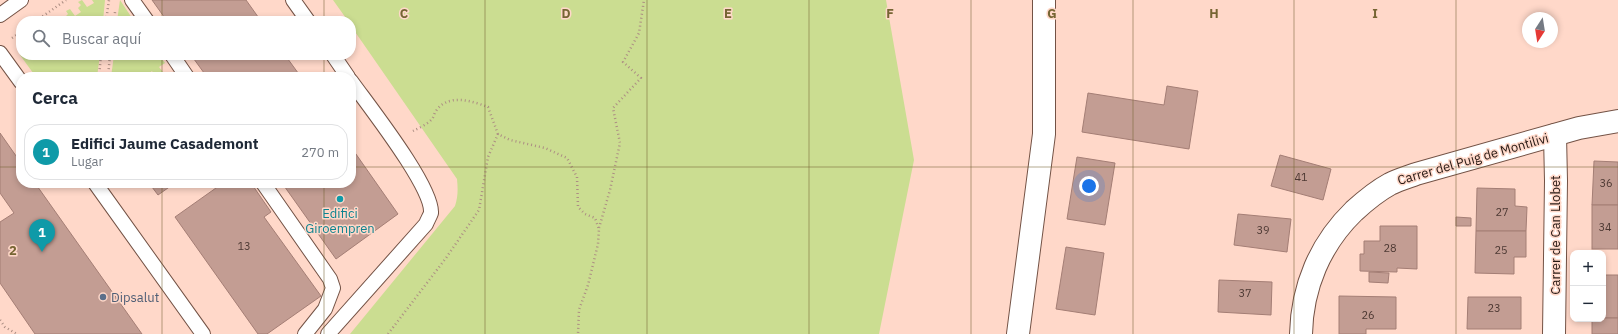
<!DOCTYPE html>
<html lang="es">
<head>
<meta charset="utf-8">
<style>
	:root { --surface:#fff; --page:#f2f2f3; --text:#1f2937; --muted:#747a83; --line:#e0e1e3; --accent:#766533 }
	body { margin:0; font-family:"IBM Plex Sans",sans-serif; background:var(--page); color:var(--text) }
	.controls { position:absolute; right:12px; bottom:12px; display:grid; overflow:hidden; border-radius:8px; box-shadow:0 2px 6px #0003 }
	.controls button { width:36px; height:36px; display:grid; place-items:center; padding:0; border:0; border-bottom:1px solid var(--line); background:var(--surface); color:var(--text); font:20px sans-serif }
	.compass { position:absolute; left:1522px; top:12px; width:36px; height:36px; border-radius:50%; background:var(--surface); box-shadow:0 2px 6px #0003; rotate:192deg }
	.you { position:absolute; left:1089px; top:186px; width:14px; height:14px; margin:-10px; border:3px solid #fff; border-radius:50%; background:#1a73e8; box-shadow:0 0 0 6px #1a73e833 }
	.badge { display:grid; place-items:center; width:26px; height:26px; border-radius:50%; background:var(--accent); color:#fff; font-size:13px; font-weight:700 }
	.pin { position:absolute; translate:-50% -33px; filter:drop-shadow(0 1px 2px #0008) }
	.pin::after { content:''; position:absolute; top:21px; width:14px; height:12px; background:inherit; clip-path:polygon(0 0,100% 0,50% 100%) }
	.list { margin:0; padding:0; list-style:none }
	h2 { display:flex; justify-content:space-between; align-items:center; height:52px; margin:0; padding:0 16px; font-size:17px }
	h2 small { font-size:13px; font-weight:400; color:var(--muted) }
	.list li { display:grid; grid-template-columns:26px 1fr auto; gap:12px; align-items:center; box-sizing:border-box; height:56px; margin:0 8px 8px; padding:0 8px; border:1px solid var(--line); border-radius:16px }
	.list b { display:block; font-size:15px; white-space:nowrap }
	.list p { margin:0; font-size:13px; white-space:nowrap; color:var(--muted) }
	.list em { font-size:13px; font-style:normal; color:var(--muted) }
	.icon { flex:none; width:22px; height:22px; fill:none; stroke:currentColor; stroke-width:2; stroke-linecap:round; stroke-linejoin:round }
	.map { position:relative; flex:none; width:1618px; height:334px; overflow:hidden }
	.search { position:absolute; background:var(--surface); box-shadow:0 2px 6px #0003; left:16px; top:16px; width:340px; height:44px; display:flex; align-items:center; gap:10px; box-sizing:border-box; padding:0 14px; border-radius:16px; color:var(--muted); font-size:15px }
	.panel { position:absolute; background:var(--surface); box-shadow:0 2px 6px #0003; left:16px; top:72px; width:340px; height:116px; border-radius:16px }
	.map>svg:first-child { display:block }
	.green { fill:#cbdd91 }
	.building { fill:#c39d93; stroke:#a47e75 }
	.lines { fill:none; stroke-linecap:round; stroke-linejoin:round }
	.lane-casing { stroke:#735245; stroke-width:16 }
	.street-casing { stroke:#735245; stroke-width:24 }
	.path { stroke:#ac8e83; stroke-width:2.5; stroke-dasharray:1 3; stroke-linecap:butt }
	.lane { stroke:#fff; stroke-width:14 }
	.street { stroke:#fff; stroke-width:22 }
	.grid { fill:none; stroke:#766533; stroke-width:1; stroke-opacity:0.55 }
	.culture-dot { fill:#0f9aa8; stroke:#ffd8c9; stroke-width:1.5 }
	.service-dot { fill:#5c6f8a; stroke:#ffd8c9; stroke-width:1.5 }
	.labels { text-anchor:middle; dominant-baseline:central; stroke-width:3; stroke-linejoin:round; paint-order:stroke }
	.number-label { font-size:11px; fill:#4d3933 }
	.street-label { font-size:13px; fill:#261813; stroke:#ffd8c9 }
	.culture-label { font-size:13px; fill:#0d838f; stroke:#ffd8c9 }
	.service-label { font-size:13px; fill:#4e5e75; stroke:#ffd8c9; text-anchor:start }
	.grid-label { font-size:13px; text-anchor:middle; font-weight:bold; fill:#766533; stroke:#ffd8c9; stroke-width:3; stroke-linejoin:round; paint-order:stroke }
</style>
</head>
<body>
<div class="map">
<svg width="1618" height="334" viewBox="0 0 1618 334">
	<rect width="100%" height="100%" fill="#ffd8c9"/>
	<g class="green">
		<path d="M82,0L87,7L94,3L92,0H105L103,21H68L65,17L68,14L66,11L70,9L75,16L81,12L78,8L81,5L78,2Z"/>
		<path d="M120,0L134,21H117Z"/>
		<path d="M333,0H886L914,160L879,334H350L455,206C458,197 458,189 457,179L351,26V21H348Z"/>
		<path d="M21,54V55H100L97,77H36L20,55Z"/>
		<path d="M114,55H159L165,63L159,67L163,72L155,76L152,71L147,75L148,77H111Z"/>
	</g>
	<g class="building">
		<path d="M152,0H246L261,21H167Z"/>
		<path d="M191,55H285L301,77H207Z"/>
		<path d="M1167,86L1198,91L1189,149L1082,132L1088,93L1164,105Z"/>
		<path d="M0,133L21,163V183H35L142,334H35L0,283V222L14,213L0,193Z"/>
		<path d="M351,147L398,214L336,259L282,183H351Z"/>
		<path d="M1280,155L1331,169L1323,200L1271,186Z"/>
		<path d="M1077,157L1115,163L1105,225L1067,219Z"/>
		<path d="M1594,161L1618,162V205H1592Z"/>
		<path d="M149,183H175L158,195Z"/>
		<path d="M223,183H251L271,212L264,217L321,296L267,334H258L175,217Z"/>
		<path d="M1477,188L1515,189V206L1527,207L1526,231H1476Z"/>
		<rect x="1592" y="205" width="26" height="44"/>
		<path d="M1238,214L1291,219L1287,252L1234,245Z"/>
		<path d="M1456,217L1471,218V226H1456Z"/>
		<path d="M1380,226H1417V269L1397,268V272L1360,271V254H1364V241H1380Z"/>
		<path d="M1476,231H1526V257H1514V274L1475,273Z"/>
		<path d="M1066,247L1104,253L1095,315L1056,309Z"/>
		<path d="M1369,272L1389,273L1388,283L1369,282Z"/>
		<rect x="1603" y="275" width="15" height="43"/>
		<path d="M1219,280L1272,282L1271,315L1218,312Z"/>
		<path d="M1339,296L1396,297V329H1366V334H1339Z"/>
		<path d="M1468,297H1521V329H1467Z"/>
		<path d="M1603,318H1618V334H1592V319Z"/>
	</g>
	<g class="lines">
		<g class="lane-casing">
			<g id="lane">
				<path d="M132,0L147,21"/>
				<path d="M293,0L308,21"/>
				<path d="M0,15L21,0"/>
				<path d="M0,53L21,82"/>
				<path d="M172,55L187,77"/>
				<path d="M333,55L348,77"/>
				<path d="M95,183L203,334"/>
				<path d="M263,183L330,279L333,288L325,309L305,334"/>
				<path d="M328,334L426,224C427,221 430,216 431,213C433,187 368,105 351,81"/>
			</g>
		</g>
		<g class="street-casing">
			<g id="street">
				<path d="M1018,334L1044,134V0"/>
				<path d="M1301,334C1302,287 1320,244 1354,211C1365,201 1377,191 1390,184C1398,180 1408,177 1416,174L1579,128L1618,121"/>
				<path d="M1554,334L1556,181L1555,135"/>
			</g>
		</g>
		<g class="path">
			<path d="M36,21L66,0"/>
			<path d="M106,21L109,0"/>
			<path d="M114,21L115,12"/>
			<path d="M12,38L21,32"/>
			<path d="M99,77L101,55"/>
			<path d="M108,77L110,55"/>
			<path d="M413,131C419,128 428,124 432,119C434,117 434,113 436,111C448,93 472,101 488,107L498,134L510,140L545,148L567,158L577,177L578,207L585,214L595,218L599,229L598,244L588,285L579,310L578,334"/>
			<path d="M599,228L610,190L620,143L613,108L641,78L623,62L639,33L644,0"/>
			<path d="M0,320L5,327L17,334"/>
			<path d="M388,334L446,258L479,210L488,157L498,134"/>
		</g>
		<use href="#lane" class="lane"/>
		<use href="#street" class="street"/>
	</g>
	<path class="grid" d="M162,0V21M324,0V21M485,0V334M647,0V334M809,0V334M971,0V334M1133,0V334M1294,0V334M1456,0V334M162,55V77M324,55V77M0,167H21M351,167H1618M162,183V334M324,183V334"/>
	<circle class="culture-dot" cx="340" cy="199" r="4"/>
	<circle class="service-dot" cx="103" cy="297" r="4"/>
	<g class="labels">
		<g class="number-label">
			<text x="1301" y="177">41</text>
			<text x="1606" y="183">36</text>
			<text x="1502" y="212">27</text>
			<text x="1605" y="227">34</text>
			<text x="1263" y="230">39</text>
			<text x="244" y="246">13</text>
			<text x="1390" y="248">28</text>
			<text x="1501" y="250">25</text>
			<text x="1245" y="293">37</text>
			<text x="1494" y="308">23</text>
			<text x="1368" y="315">26</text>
		</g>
		<g class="street-label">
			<text transform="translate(1473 159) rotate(-16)">Carrer del Puig de Montilivi</text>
			<text transform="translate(1555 235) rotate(-90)">Carrer de Can Llobet</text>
		</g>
		<g class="culture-label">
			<text x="340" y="213">Edifici<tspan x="340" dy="15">Giroempren</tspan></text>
		</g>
		<g class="service-label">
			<text x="111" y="297">Dipsalut</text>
		</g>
	</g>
	<g class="grid-label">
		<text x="404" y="18">C</text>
		<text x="566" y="18">D</text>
		<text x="728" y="18">E</text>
		<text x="890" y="18">F</text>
		<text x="1052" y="18">G</text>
		<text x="1214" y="18">H</text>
		<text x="1375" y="18">I</text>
		<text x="13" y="255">2</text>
	</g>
</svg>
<div class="controls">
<button>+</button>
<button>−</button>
</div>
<svg class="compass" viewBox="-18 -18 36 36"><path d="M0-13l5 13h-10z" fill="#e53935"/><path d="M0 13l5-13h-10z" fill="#747a83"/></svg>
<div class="you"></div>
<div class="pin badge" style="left:42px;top:252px;background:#0f9aa8">1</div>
<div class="search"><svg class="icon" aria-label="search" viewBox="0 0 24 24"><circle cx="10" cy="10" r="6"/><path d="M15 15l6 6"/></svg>Buscar aquí</div>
<section class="panel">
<h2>Cerca<small></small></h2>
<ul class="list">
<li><span class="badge" style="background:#0f9aa8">1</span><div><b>Edifici Jaume Casademont</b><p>Lugar</p></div><em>270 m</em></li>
</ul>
</section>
</div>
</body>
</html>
